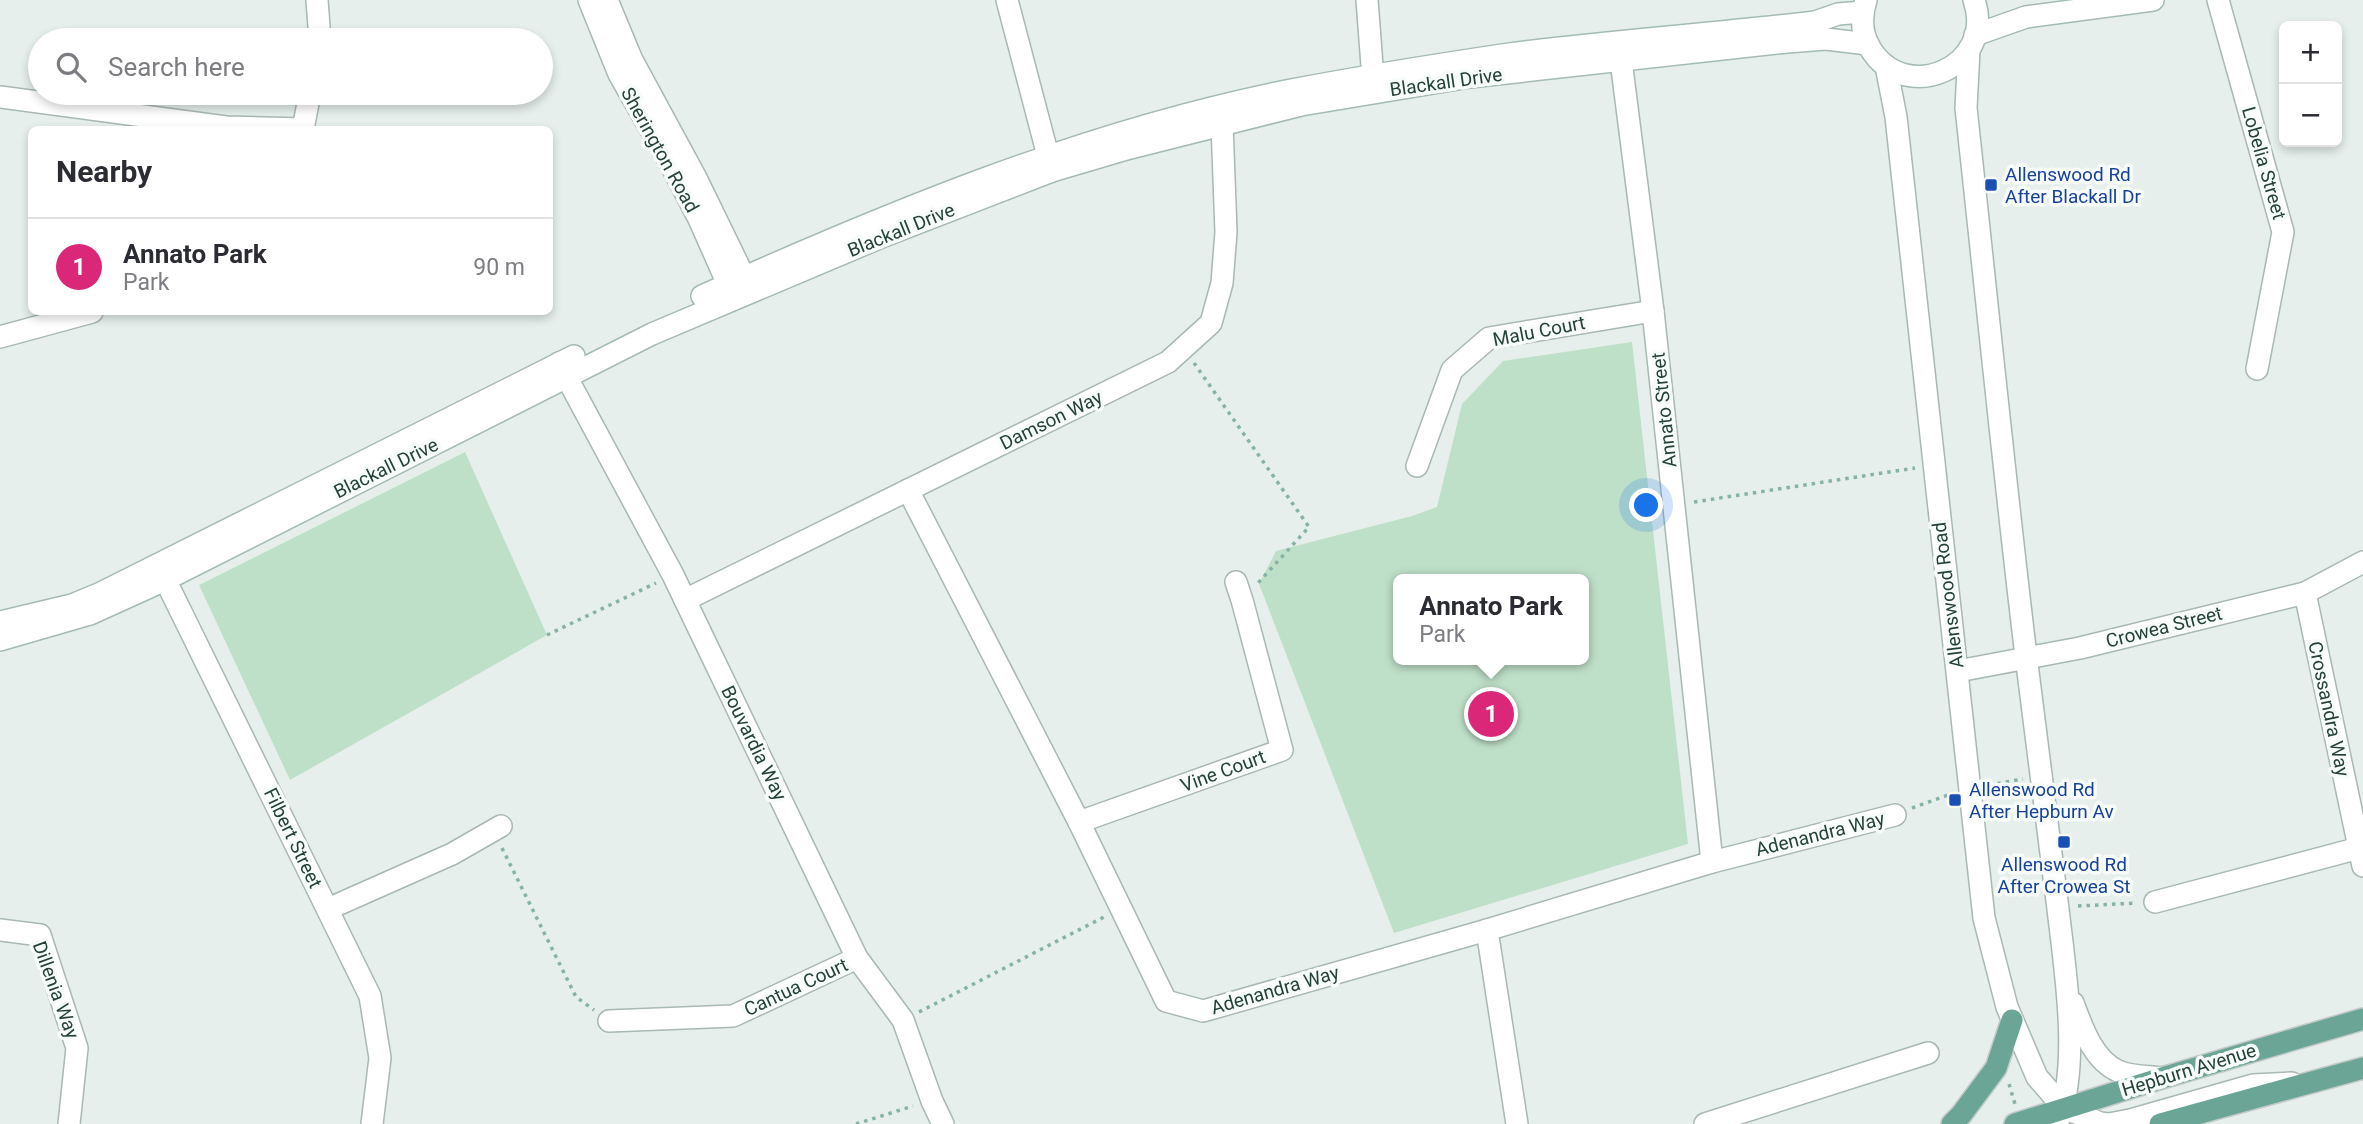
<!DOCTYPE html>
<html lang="en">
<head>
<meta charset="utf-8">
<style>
	:root { --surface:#fff; --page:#f2f2f3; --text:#2b2b33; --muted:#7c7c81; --line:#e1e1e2; --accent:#db2777 }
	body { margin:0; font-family:Roboto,sans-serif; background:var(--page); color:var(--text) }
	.controls { position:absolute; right:21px; top:21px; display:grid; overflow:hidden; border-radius:10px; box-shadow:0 4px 10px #0003 }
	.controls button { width:63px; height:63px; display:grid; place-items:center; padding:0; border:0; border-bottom:2px solid var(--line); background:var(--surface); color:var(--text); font:35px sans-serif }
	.you { position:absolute; left:1647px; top:506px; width:24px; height:24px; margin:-18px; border:5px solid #fff; border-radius:50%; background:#1a73e8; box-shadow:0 0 0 10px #1a73e833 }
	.badge { display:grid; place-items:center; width:46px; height:46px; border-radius:50%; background:var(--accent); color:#fff; font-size:23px; font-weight:700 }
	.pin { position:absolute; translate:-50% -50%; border:4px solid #fff; box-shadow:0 2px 7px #0006 }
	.popup { position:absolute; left:1393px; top:574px; width:196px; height:91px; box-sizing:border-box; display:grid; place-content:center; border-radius:10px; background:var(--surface); filter:drop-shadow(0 2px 5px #0005); font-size:23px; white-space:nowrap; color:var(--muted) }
	.popup b { font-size:26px; color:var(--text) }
	.popup::after { content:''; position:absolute; left:50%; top:100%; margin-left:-14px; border:14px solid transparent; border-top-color:var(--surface) }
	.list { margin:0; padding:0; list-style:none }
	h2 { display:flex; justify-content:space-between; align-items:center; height:91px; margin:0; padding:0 28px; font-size:30px }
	h2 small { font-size:23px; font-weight:400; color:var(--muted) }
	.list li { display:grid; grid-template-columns:46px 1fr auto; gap:21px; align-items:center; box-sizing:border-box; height:98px; padding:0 28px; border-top:2px solid var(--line) }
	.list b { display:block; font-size:26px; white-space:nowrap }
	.list p { margin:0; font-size:23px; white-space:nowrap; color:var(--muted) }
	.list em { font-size:23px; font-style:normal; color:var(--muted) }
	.icon { flex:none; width:38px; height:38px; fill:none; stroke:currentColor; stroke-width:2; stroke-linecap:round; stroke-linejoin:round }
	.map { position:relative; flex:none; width:2363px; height:1124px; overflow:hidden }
	.search { position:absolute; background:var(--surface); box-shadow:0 4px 10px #0003; left:28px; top:28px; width:525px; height:77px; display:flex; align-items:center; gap:18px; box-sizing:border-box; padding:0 24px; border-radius:38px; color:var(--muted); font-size:26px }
	.panel { position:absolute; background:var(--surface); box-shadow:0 4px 10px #0003; left:28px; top:126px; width:525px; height:189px; border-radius:10px }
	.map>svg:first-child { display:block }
	.green { fill:#bfe0c8; fill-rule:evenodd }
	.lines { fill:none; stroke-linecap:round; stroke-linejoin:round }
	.minor-casing { stroke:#a8b8b2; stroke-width:24 }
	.tertiary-casing { stroke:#a8b8b2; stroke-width:24 }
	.secondary-casing { stroke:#a4bbb3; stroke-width:24 }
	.primary-casing { stroke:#c2cac8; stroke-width:24 }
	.path { stroke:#86b3a5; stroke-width:3.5; stroke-dasharray:3.5 5; stroke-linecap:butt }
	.minor { stroke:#fff; stroke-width:21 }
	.tertiary { stroke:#fff; stroke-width:21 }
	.secondary { stroke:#fff; stroke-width:21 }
	.primary { stroke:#6aa596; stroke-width:21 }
	.transit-dot { fill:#1a4fb4; stroke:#f7fbf9; stroke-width:2.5 }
	.labels { text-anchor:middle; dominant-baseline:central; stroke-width:7; stroke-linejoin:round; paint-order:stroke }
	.street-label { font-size:19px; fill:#24423a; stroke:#f7fbf9 }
	.transit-label { font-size:19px; fill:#164399; stroke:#f7fbf9; text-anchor:start }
</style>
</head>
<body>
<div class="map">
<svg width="2363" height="1124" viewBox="0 0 2363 1124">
	<rect width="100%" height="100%" fill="#e6efeb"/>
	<g class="green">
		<path d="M1632,342L1688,844L1394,933L1259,584L1276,551L1412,516L1437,507L1462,404L1503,361ZM1398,579H1584V660H1398Z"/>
		<path d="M465,452L547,635L290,780L199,585Z"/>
	</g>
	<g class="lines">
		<g class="minor-casing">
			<g id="minor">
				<path d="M317,0L320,40"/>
				<path d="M1007,0L1052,171"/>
				<path d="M1367,0L1374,92"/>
				<path d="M2218,0L2283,232L2257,369"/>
				<path d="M1619,45L1653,311L1712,862"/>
				<path d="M0,97L226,127L303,129L310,93"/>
				<path d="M0,337L92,312"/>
				<path d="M559,363L673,575L857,958L903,1020L932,1101L943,1124"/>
				<path d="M1417,466L1452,370L1489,338L1653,311"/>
				<path d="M908,490L1079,822L1166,1001L1203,1011L1487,930L1712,862L1895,815"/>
				<path d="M158,565L370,996L380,1058L372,1124"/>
				<path d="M2305,593L2363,866"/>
				<path d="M685,600L1168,362L1211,323L1222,283L1226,232L1222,124L1219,108"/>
				<path d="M1958,671L2080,648L2305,593L2363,562"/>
				<path d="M1079,822L1282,750L1242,600L1236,582"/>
				<path d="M2155,902L2359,848"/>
				<path d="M328,909L452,854L501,826"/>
				<path d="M0,930L40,935L77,1048L69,1124"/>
				<path d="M1487,930L1517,1124"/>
				<path d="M609,1021L733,1016L857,958"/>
				<path d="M1705,1124L1928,1053"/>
			</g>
		</g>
		<g class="tertiary-casing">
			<g id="tertiary">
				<path d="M589,0L619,74L670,163L699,219L734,298"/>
				<path d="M607,0L632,60L696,178L751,291"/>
				<path d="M1969,50L1966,108C1986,291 2004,474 2026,656C2036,741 2048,825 2058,909C2065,970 2081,1067 2057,1124"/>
				<path d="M1886,66L1896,117L1984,918L2007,1007L2037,1077L2064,1108L2100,1123L2107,1124"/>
				<path d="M2073,1003C2082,1027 2093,1060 2118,1071C2130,1077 2148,1076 2162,1078"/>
				<path d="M2109,1124L2130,1120L2253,1085L2292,1083"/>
			</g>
		</g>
		<g class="secondary-casing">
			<g id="secondary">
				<path d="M1866,0C1861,16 1861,33 1870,48C1905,107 1997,66 1974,0"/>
				<path d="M1975,35L2026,17L2153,0"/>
				<path d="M702,296C890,212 1083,132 1286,91C1360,77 1435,65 1509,54C1610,41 1713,34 1815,22L1838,14L1863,12"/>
				<path d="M0,622L72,605L101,593L574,356"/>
				<path d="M0,640L90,614L165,580L652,334L884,236L1052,171L1130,148L1301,105L1470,77L1787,42L1826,39L1868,44"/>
			</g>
		</g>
		<g class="primary-casing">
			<g id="primary">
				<path d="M1952,1124L1961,1115L1996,1068L2012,1020"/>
				<path d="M2015,1124L2162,1078L2363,1019"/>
				<path d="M2160,1124L2363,1068"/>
			</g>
		</g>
		<g class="path">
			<path d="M1194,363L1309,527L1258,583"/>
			<path d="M1694,502L1915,468"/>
			<path d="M547,635L656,583"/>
			<path d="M1989,785L2023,779"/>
			<path d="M1912,808L1951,794"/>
			<path d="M502,848L576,997L594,1010"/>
			<path d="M2078,906L2137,903"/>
			<path d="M919,1012L1106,916"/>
			<path d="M2009,1084L2015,1104"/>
			<path d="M856,1124L913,1106"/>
		</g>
		<use href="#minor" class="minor"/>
		<use href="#tertiary" class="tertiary"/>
		<use href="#secondary" class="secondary"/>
		<use href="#primary" class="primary"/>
	</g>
	<g class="transit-dot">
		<rect x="1984" y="178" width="14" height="14" rx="3.5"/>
		<rect x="1948" y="793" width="14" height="14" rx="3.5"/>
		<rect x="2057" y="835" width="14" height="14" rx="3.5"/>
	</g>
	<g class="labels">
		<g class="street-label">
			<text transform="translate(1446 82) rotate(-8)">Blackall Drive</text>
			<text transform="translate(660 150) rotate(61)">Sherington Road</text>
			<text transform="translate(2264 163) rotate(74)">Lobelia Street</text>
			<text transform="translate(901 230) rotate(-22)">Blackall Drive</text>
			<text transform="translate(1539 331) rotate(-11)">Malu Court</text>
			<text transform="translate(1664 410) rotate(-96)">Annato Street</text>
			<text transform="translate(1051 420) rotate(-26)">Damson Way</text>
			<text transform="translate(386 468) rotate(-26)">Blackall Drive</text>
			<text transform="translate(1948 595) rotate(-97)">Allenswood Road</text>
			<text transform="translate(2164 627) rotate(-14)">Crowea Street</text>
			<text transform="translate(2329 709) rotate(78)">Crossandra Way</text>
			<text transform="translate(754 743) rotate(64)">Bouvardia Way</text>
			<text transform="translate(1223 771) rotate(-20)">Vine Court</text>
			<text transform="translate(1820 834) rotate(-14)">Adenandra Way</text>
			<text transform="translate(293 838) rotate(64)">Filbert Street</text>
			<text transform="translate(796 987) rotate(-25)">Cantua Court</text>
			<text transform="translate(56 990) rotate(70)">Dillenia Way</text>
			<text transform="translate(1275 990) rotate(-16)">Adenandra Way</text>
			<text transform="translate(2189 1070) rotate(-17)">Hepburn Avenue</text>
		</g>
		<g class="transit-label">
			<text x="2005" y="174">Allenswood Rd<tspan x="2005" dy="22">After Blackall Dr</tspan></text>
			<text x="1969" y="789">Allenswood Rd<tspan x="1969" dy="22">After Hepburn Av</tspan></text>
			<text x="2064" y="864" text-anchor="middle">Allenswood Rd<tspan x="2064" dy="22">After Crowea St</tspan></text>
		</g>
	</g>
</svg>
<div class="controls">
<button>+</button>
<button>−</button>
</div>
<div class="you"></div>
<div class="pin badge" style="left:1491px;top:714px">1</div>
<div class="popup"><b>Annato Park</b>Park</div>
<div class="search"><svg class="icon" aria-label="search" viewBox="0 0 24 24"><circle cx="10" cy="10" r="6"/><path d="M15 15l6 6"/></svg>Search here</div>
<section class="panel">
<h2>Nearby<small></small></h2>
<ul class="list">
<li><span class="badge">1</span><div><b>Annato Park</b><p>Park</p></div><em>90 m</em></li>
</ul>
</section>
</div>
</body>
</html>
